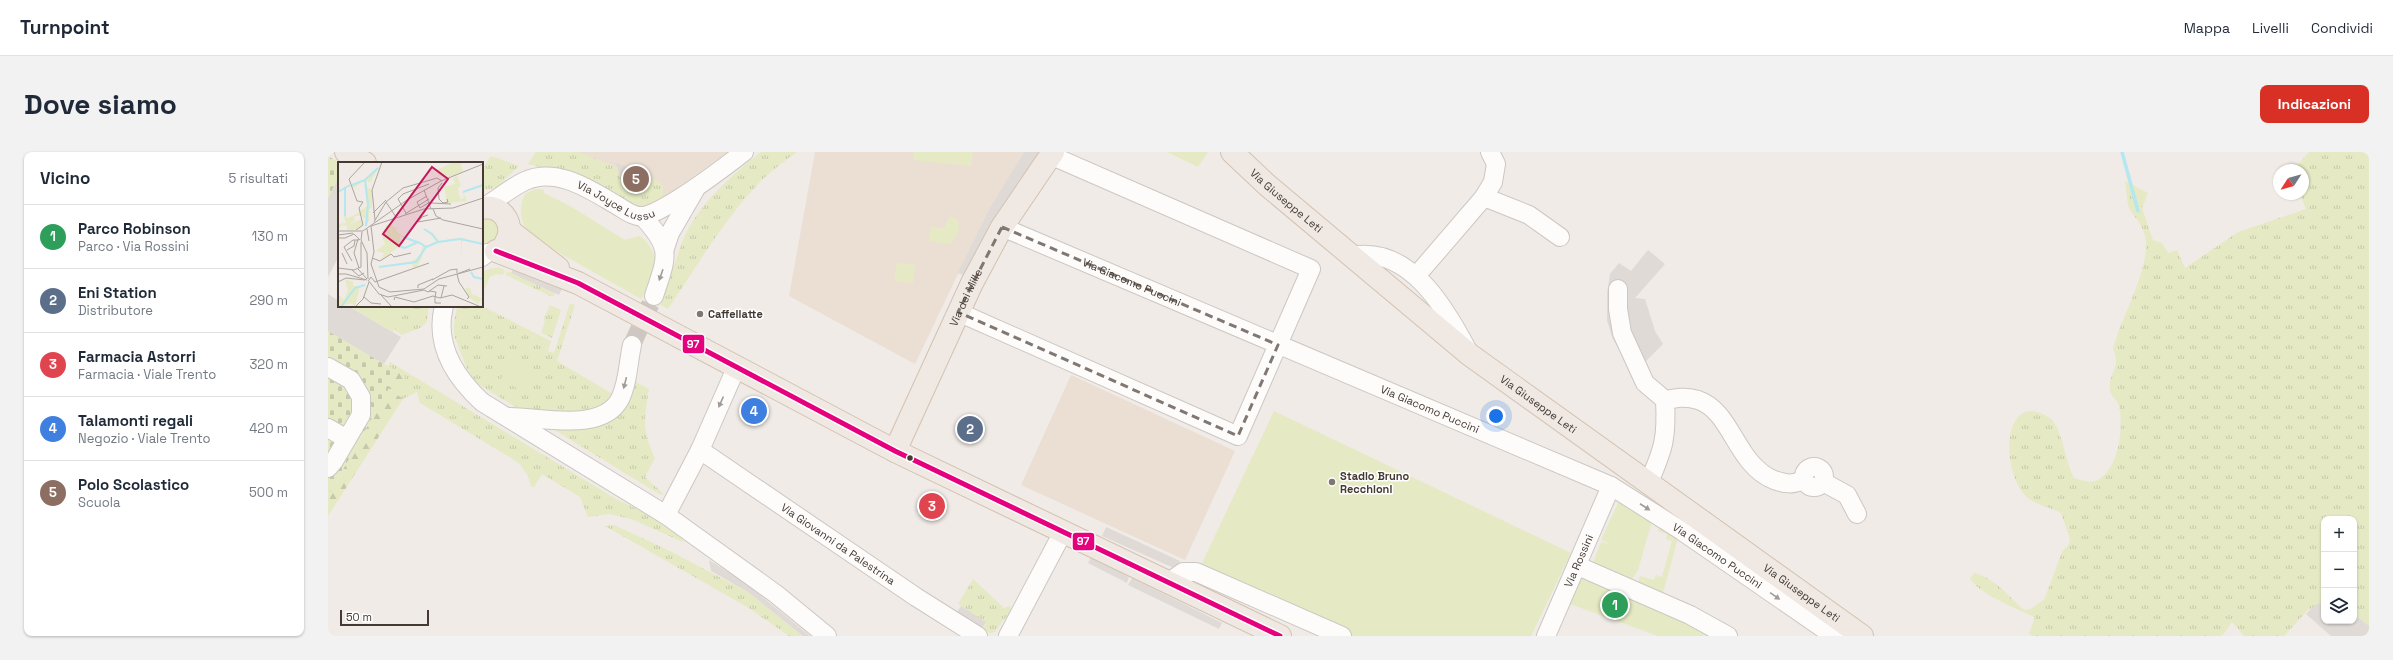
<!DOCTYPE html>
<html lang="it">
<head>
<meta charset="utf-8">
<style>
	:root { --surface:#fff; --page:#f2f2f3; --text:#1f2937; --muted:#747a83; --line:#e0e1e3; --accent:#d93025 }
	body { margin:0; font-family:"Space Grotesk",sans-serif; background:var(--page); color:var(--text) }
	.controls { position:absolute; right:12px; bottom:12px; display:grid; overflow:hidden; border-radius:8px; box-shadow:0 1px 3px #0004 }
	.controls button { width:36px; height:36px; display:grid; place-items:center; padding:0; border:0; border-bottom:1px solid var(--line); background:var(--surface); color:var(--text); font:20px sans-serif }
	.compass { position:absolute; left:1945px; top:12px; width:36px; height:36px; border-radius:50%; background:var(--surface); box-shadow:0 1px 3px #0004; rotate:234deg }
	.scale { position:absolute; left:12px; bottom:10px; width:89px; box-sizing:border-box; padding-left:4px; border:2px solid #453933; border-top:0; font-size:11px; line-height:14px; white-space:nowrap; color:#453933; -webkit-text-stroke:3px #fff; paint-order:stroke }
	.you { position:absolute; left:1168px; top:264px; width:14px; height:14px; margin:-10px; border:3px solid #fff; border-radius:50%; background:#1a73e8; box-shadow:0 0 0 6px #1a73e833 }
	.badge { display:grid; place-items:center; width:26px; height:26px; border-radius:50%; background:var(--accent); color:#fff; font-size:13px; font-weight:700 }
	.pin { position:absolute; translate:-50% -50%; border:2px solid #fff; box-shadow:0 1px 4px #0006 }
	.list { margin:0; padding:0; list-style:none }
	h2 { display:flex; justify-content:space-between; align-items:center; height:52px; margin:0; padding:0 16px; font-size:17px }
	h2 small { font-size:13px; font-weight:400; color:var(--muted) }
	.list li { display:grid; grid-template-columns:26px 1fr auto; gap:12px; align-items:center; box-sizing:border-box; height:64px; padding:0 16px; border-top:1px solid var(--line) }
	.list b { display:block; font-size:15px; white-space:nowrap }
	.list p { margin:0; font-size:13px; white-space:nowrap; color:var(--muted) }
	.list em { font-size:13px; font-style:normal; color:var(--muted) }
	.icon { flex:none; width:22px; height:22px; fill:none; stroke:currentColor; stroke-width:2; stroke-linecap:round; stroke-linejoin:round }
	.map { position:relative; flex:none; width:2041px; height:484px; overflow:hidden; border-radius:8px }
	header { display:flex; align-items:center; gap:24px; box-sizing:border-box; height:56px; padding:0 20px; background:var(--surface); border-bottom:1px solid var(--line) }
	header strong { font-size:19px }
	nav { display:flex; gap:22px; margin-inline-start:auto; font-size:14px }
	.intro { display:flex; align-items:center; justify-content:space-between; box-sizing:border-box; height:96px; padding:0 24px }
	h1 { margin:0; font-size:28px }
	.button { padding:10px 18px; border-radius:8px; background:var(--accent); color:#fff; font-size:14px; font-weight:700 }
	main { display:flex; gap:24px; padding:0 24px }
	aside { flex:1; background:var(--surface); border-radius:8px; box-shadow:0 1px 3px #0004 }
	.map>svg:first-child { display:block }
	.education { fill:#ebdfd4 }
	.grass { fill:url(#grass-tufts) }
	.forest { fill:url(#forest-firs) }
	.cemetery { fill:url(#cemetery-stones) }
	.green { fill:#e5eac4 }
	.parking { fill:#dfdad6 }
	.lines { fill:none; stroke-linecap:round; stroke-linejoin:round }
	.stream { stroke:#b4e7f0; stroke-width:3.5 }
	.minor-tunnel { stroke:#cec7c2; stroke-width:18; stroke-dasharray:18 9; stroke-linecap:butt }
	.minor-casing { stroke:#ccc7c2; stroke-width:20 }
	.major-casing { stroke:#d3c2b2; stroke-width:24 }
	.minor { stroke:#fdfcfb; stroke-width:18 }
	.major { stroke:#f0e8e2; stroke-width:22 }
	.bus-1-casing { stroke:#fff; stroke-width:8 }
	.bus-1 { stroke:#e5007d; stroke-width:5 }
	.oneway { fill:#a19a97 }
	.marked { fill:none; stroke:#817772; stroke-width:3; stroke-dasharray:8 5; stroke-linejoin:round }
	.poi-dot { fill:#817772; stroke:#fff; stroke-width:1.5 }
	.bus-dot { fill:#453933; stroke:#fff; stroke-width:1.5 }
	.labels { text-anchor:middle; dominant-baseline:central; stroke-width:3; stroke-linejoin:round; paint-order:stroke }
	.street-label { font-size:11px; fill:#453933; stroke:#fff }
	.poi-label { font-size:11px; font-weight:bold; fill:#453933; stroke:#fff; text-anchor:start }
	.inset-river { fill:none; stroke:#b4e7f0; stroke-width:2 }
	.inset-road { fill:none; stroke:#aca49e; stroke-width:1 }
	.view { fill:#c2185b; fill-opacity:0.15; stroke:#c2185b; stroke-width:2 }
	.inset-edge { fill:none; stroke:#453933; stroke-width:2 }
	.line-badge { stroke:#fff; stroke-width:1.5 }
	.badge-label { font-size:11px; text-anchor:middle; font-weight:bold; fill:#fff }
</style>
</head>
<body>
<header>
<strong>Turnpoint</strong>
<nav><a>Mappa</a><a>Livelli</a><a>Condividi</a></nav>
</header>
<div class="intro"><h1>Dove siamo</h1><a class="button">Indicazioni</a></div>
<main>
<aside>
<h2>Vicino<small>5 risultati</small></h2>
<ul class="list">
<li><span class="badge" style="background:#2e9e5b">1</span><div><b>Parco Robinson</b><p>Parco · Via Rossini</p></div><em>130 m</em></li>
<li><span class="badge" style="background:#5c6f8a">2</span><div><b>Eni Station</b><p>Distributore</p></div><em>290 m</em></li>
<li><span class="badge" style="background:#e0444e">3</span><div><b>Farmacia Astorri</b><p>Farmacia · Viale Trento</p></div><em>320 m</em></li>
<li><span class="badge" style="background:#3f7fe0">4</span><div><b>Talamonti regali</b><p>Negozio · Viale Trento</p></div><em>420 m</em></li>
<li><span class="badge" style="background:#8d6e63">5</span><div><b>Polo Scolastico</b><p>Scuola</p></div><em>500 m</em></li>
</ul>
</aside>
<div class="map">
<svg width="2041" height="484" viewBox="0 0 2041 484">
	<defs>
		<pattern id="grass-tufts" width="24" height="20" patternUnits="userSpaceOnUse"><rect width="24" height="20" fill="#e5eac4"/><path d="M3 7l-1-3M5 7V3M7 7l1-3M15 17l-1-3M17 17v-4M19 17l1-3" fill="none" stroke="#c6c9a9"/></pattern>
		<pattern id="forest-firs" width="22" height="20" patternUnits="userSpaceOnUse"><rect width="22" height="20" fill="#e5eac4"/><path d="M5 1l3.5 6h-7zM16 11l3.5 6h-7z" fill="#c6c9a9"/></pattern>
		<pattern id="cemetery-stones" width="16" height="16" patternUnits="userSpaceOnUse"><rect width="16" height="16" fill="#e5eac4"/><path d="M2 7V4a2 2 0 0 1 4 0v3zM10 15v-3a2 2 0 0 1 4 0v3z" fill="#c6c9a9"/></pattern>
	</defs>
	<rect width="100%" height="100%" fill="#f0ebe6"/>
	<g class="education">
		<path d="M208,0H400L324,54L238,21L200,12Z"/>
		<path d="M487,0H696L661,57L587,212L461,144Z"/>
		<path d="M743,223L907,299L857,408L693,333Z"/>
	</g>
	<g class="grass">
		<path d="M208,0H251L288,15L290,22L295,27C308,22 325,22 335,34V45C328,53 319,57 309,56L238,21L200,12Z"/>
		<path d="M433,0H469C457,9 444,18 433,29C396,67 369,114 340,157L325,149C330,136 339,129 344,118C349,107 352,95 357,83C375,48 403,24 433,0Z"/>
		<path d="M1981,0H2041V474L2026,462V367H1996V450L1980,458L1956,484H1916L1904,470L1894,484H1704L1701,482L1707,465C1693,459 1647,440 1642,426L1646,421C1666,425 1681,445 1696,458L1702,457L1716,448L1734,400L1741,392L1742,387L1733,361C1722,355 1710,354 1700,346C1673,323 1674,246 1712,261C1717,263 1722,265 1725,269C1736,285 1737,309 1746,326C1753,328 1761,331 1767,329C1791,320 1796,275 1791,254C1789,248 1783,244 1782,238C1780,220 1794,217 1785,197C1793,165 1819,124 1818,90C1817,71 1801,61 1800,53C1799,45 1798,37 1797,29L1820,41L1814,56L1825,88L1834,91L1840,101L1849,98L1857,116L1910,80L1978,57L1972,42H1975V18H1965Z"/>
		<path d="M163,4L191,14L168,36L154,38V17Z"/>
		<path d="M170,115L177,118L175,123L169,122L162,125L154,142V121L158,118Z"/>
		<path d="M179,119L227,141L226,144H222L178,123Z"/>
		<path d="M242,151L247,153L229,209L288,244L260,262L193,258L148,231L139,217L126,183V172L129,154H154L223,189L220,199L226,201Z"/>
		<path d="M222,153L233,158L224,186L213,181L217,169L215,168Z"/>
		<path d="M81,154H101L99,169L94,175L74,183L66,178Z"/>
		<path d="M62,210L288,347C313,358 335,371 355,388V390L303,367L282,362L260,365L252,345L214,322L206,335L203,334L200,324L191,311L92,251L89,240L75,247L68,242L77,224L60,214Z"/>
		<path d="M302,227L321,237C316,268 314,277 327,306L317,325L337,343L331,342L220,274L259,272Z"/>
		<path d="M286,373L340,398L420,440L475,484H461L419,455L277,374Z"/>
		<path d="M645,427L676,456L682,454L684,461L676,467L667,480L661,481L654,476L658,471L630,452Z"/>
	</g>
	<path class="forest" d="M70,220L77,224L68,242L75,247L0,364V344Z"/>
	<g class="cemetery">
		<path d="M0,4L12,11L11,25L0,46Z"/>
		<path d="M0,179L70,220L0,344Z"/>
	</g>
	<g class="green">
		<path d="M586,0H645L643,14L585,8Z"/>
		<path d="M839,0H880L870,15Z"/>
		<path d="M207,37H215L216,41L242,54L297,88L311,84C324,91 332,110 326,125C323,133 317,140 313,147L205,86C193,74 189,58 197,42Z"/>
		<path d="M154,60L166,61L176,86L154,96Z"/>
		<path d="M621,65L629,67C634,78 628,84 622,92L601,89L603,74L616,77Z"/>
		<path d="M569,111L587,113L585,131L566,129Z"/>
		<path d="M20,154H81L65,180Z"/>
		<path d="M183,208L204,219L194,239L173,227Z"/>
		<path d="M946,259L1243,401L1203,484H1021L873,413Z"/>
		<path d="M1291,349L1325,366L1310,418L1304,427L1265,411L1273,390L1284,393L1273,388Z"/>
		<path d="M1333,371L1351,382L1335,441L1310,430L1312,424L1326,428L1328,423L1334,425L1344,389L1338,387L1339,382L1330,379Z"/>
		<path d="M1254,425L1387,484H1330L1242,452Z"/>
	</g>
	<g class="parking">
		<path d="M696,0H714L639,125L630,121L661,57Z"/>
		<path d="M287,11L322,23L295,26Z"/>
		<path d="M11,25V104L0,125V46Z"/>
		<path d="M1320,98L1337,112L1307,146L1317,147L1327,179L1335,192L1315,212L1300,214L1284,185L1279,168V141L1282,122L1291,111L1303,119Z"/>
		<path d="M190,111L235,135L231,143L183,121Z"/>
		<path d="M0,142L11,149V154H20L73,185L56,212L0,179Z"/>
		<path d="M778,375L852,409L848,417L774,384Z"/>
		<path d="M763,405L801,425L799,431L760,411Z"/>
		<path d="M381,408L415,429L482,484H475L420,440L383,419Z"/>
		<path d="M804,426L894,471L891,477L800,433Z"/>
		<path d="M1996,450V469H2026V462L2041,474V484H2003L1978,462L1987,453Z"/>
		<path d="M633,454L658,470L654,476L629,460Z"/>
	</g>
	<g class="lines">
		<path class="stream" d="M1794,0L1810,59"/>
		<path class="minor-tunnel" d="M304,193L326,144"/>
		<g class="minor-casing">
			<g id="minor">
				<path d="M1156,45L1201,63L1232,85"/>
				<path id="s1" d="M156,55C170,47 182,36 197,29C229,14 264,39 290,54C297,58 307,66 316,64C340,58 394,17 416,0"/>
				<path d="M314,64C345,97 339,104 326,144"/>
				<path id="s2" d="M674,75L1283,334L1354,379L1506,484"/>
				<path d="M337,96L342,81L367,38"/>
				<path d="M1023,104C1081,93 1117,155 1140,199"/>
				<path d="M154,105L159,101"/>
				<path d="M1089,123L1156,45L1165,30L1168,12L1162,0"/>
				<path d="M1290,137V157L1294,181L1317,231L1337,248C1339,285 1336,296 1321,330"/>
				<path d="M116,154C106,193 127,225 154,250L338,363L448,442L499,484"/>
				<path d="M630,160L910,284L983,117L722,3"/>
				<path d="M0,215L23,228L33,245V263L6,309L0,316"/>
				<path d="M1337,248C1348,246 1359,244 1370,248C1404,259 1408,313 1446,328C1457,332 1465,333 1475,328"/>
				<path d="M182,265C213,265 274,281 292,247C300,231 300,211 304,193"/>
				<path d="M0,276L19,287"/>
				<path id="s3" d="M372,298L588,445L650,484"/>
				<circle cx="1486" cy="325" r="10"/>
				<path d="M1495,330L1519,343L1529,362"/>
				<path d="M338,363L372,298L409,214"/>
				<path d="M1250,414L1362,463L1400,484"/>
				<path d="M841,430L855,420H868L1014,484"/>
				<path d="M680,484L735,380"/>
				<path id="s4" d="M1218,484L1283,334"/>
			</g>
		</g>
		<g class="major-casing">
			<g id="major">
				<path d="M18,0L37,11"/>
				<path id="s5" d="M904,0L939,33L1142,203L1534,484"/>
				<path d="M154,56C176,52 188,75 177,92"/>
				<path d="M182,79L230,116"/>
				<path d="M168,99L250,131L567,299L952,484"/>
				<path id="s6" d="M567,299L644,131L674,75L725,0"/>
			</g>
		</g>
		<use href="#minor" class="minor"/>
		<use href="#major" class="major"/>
		<g class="bus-1-casing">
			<path id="bus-1" d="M168,99L250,131L567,299L952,484"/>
		</g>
		<use href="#bus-1" class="bus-1"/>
	</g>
	<defs><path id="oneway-solid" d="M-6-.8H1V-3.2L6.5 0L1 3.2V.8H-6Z"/></defs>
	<g class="oneway">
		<use href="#oneway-solid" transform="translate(333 123) rotate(109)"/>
		<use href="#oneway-solid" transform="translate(297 231) rotate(104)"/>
		<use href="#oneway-solid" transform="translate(393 250) rotate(114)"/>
		<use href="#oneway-solid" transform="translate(1317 355) rotate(33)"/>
		<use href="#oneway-solid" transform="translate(1447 444) rotate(35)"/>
	</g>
	<path class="marked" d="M674,75L950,193L910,284L630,160Z"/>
	<g class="poi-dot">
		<circle cx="372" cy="162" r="4"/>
		<circle cx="1004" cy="330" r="4"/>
	</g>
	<circle class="bus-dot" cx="582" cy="306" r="3.5"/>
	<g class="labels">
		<g class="street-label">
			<text stroke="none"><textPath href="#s1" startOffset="146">Via Joyce Lussu</textPath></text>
			<text stroke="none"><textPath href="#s5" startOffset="73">Via Giuseppe Leti</textPath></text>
			<text stroke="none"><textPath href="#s2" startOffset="141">Via Giacomo Puccini</textPath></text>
			<text stroke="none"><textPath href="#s6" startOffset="169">Via dei Mille</textPath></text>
			<text stroke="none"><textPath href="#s5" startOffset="397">Via Giuseppe Leti</textPath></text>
			<text stroke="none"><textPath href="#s2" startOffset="465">Via Giacomo Puccini</textPath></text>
			<text stroke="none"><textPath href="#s3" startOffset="167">Via Giovanni da Palestrina</textPath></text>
			<text stroke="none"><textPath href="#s2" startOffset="789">Via Giacomo Puccini</textPath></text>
			<text stroke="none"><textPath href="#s4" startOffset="82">Via Rossini</textPath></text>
			<text stroke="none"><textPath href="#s5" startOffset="721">Via Giuseppe Leti</textPath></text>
		</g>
		<g class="poi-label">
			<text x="380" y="162">Caffellatte</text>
			<text x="1012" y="324">Stadio Bruno<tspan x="1012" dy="13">Recchioni</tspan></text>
		</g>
	</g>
	<g transform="translate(10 10)">
		<rect width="145" height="145" fill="#f0ebe6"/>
		<path d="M29,44V56H24V63L18,67H10L11,63L25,56L21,46L24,48ZM57,61L54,62L55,65L61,66L57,68L66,75H62L63,83L43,98L46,91L38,89L47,82L44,75L48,63Z" fill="#e5eac4"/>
		<path d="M41,4L32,21L27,18L30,26L34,28V46L31,47V58L28,65L29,45L26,19L16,26L13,24L26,18ZM22,50L24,54H16L17,58L10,64V67H19L9,69V64L3,63V66H0V62L8,61L5,52L10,56ZM86,66L96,73L101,79L128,75L125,76L145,82L124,78L123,98V77L94,82L87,87L80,104L76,106L74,102H70L82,94L85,83L78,81L64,87L61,85L67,86L78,79L88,84L99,79ZM7,117L15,120V124H21V129L17,144L13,141L0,145V132L6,138L10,128Z" fill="#e5eac4"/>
		<path d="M116,0H125L123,3L125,9L109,17L106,12L101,14L98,8Z" fill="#e5eac4"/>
		<path d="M119,14L123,23L120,27L121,33L123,37L126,36L125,30L129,39L109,41L106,25L117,22L115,16ZM131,125L135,134L136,132L144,137L140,142L132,136L127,127Z" fill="#e5eac4"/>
		<path class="inset-river" d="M27,18L30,42L28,64M14,23L27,18L40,6M7,25V54M0,30L12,23M125,30L145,23M86,67L94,72L100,80M65,75L79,80M61,84L67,86L80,80L88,85M41,105L78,100L88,85L100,80L122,77L145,82M133,110L136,115L145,117M3,145L17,126L27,123"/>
		<path class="inset-road" d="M104,21L100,26L101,37L105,41L110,40L109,37M86,28L93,47M89,34L79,40L82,46L92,40M48,40L58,55M93,41L113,42M95,47L98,54L105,58L145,67M35,51L48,38M68,51L60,37L65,32L91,22M67,52L91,37M90,53L84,55L80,60L103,56M37,58L34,28L44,0M36,60L48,40L65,26L99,16L104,19M33,64L86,47L115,46L145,36M33,64L36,90L33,102L41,125L52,130L86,127M29,67L31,79M18,68L25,63L21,46L25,40L19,39L11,17L27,0M0,69H25M25,69L69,38L103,19L145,2M24,70L23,78L29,91L30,117M0,73L15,71M0,76H7L16,72L22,78M20,77L16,91L21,106M6,85L15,78H21M6,85L14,99M9,88L16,84L17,78M4,91L9,102M34,96L42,99L53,92L56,95L73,91M0,106L16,108L23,105V80M20,107L29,117M14,108L21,114L26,111M0,112H8L29,118M30,118L41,132L50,135L86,128M31,118L33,115L37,120L91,101M94,118L112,108L119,107V111M0,120L8,116L27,118M80,126V123L95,117M86,127L101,117L145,105M86,128L90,130L100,123L109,124M91,129L98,130L97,135M43,133L54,145M97,134V141H103M26,135L33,141L43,142M103,136L106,124M129,137L131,135L121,120L119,112L132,107M56,138L57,135L76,140L95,134L102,136L114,133L143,145M17,145L25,137L31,120"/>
		<path class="view" d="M94,5L110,17L61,84L45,72Z"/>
		<rect width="145" height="145" class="inset-edge"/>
	</g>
	<g class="line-badge">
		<rect x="354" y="182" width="23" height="20" rx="4" fill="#e5007d"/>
		<rect x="744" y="380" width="23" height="19" rx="4" fill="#e5007d"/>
	</g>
	<g class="badge-label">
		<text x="365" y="196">97</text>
		<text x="755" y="393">97</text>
	</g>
</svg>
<div class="controls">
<button>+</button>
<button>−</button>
<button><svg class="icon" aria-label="layers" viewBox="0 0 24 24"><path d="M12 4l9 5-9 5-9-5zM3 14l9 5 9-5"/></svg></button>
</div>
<svg class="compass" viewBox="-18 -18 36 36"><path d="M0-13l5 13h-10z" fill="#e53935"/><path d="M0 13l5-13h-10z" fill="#747a83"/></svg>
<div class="scale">50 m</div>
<div class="you"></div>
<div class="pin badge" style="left:1287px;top:453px;background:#2e9e5b">1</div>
<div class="pin badge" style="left:642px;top:277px;background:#5c6f8a">2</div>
<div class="pin badge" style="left:604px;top:354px;background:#e0444e">3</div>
<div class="pin badge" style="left:426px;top:259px;background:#3f7fe0">4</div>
<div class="pin badge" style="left:308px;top:27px;background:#8d6e63">5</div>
</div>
</main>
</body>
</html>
